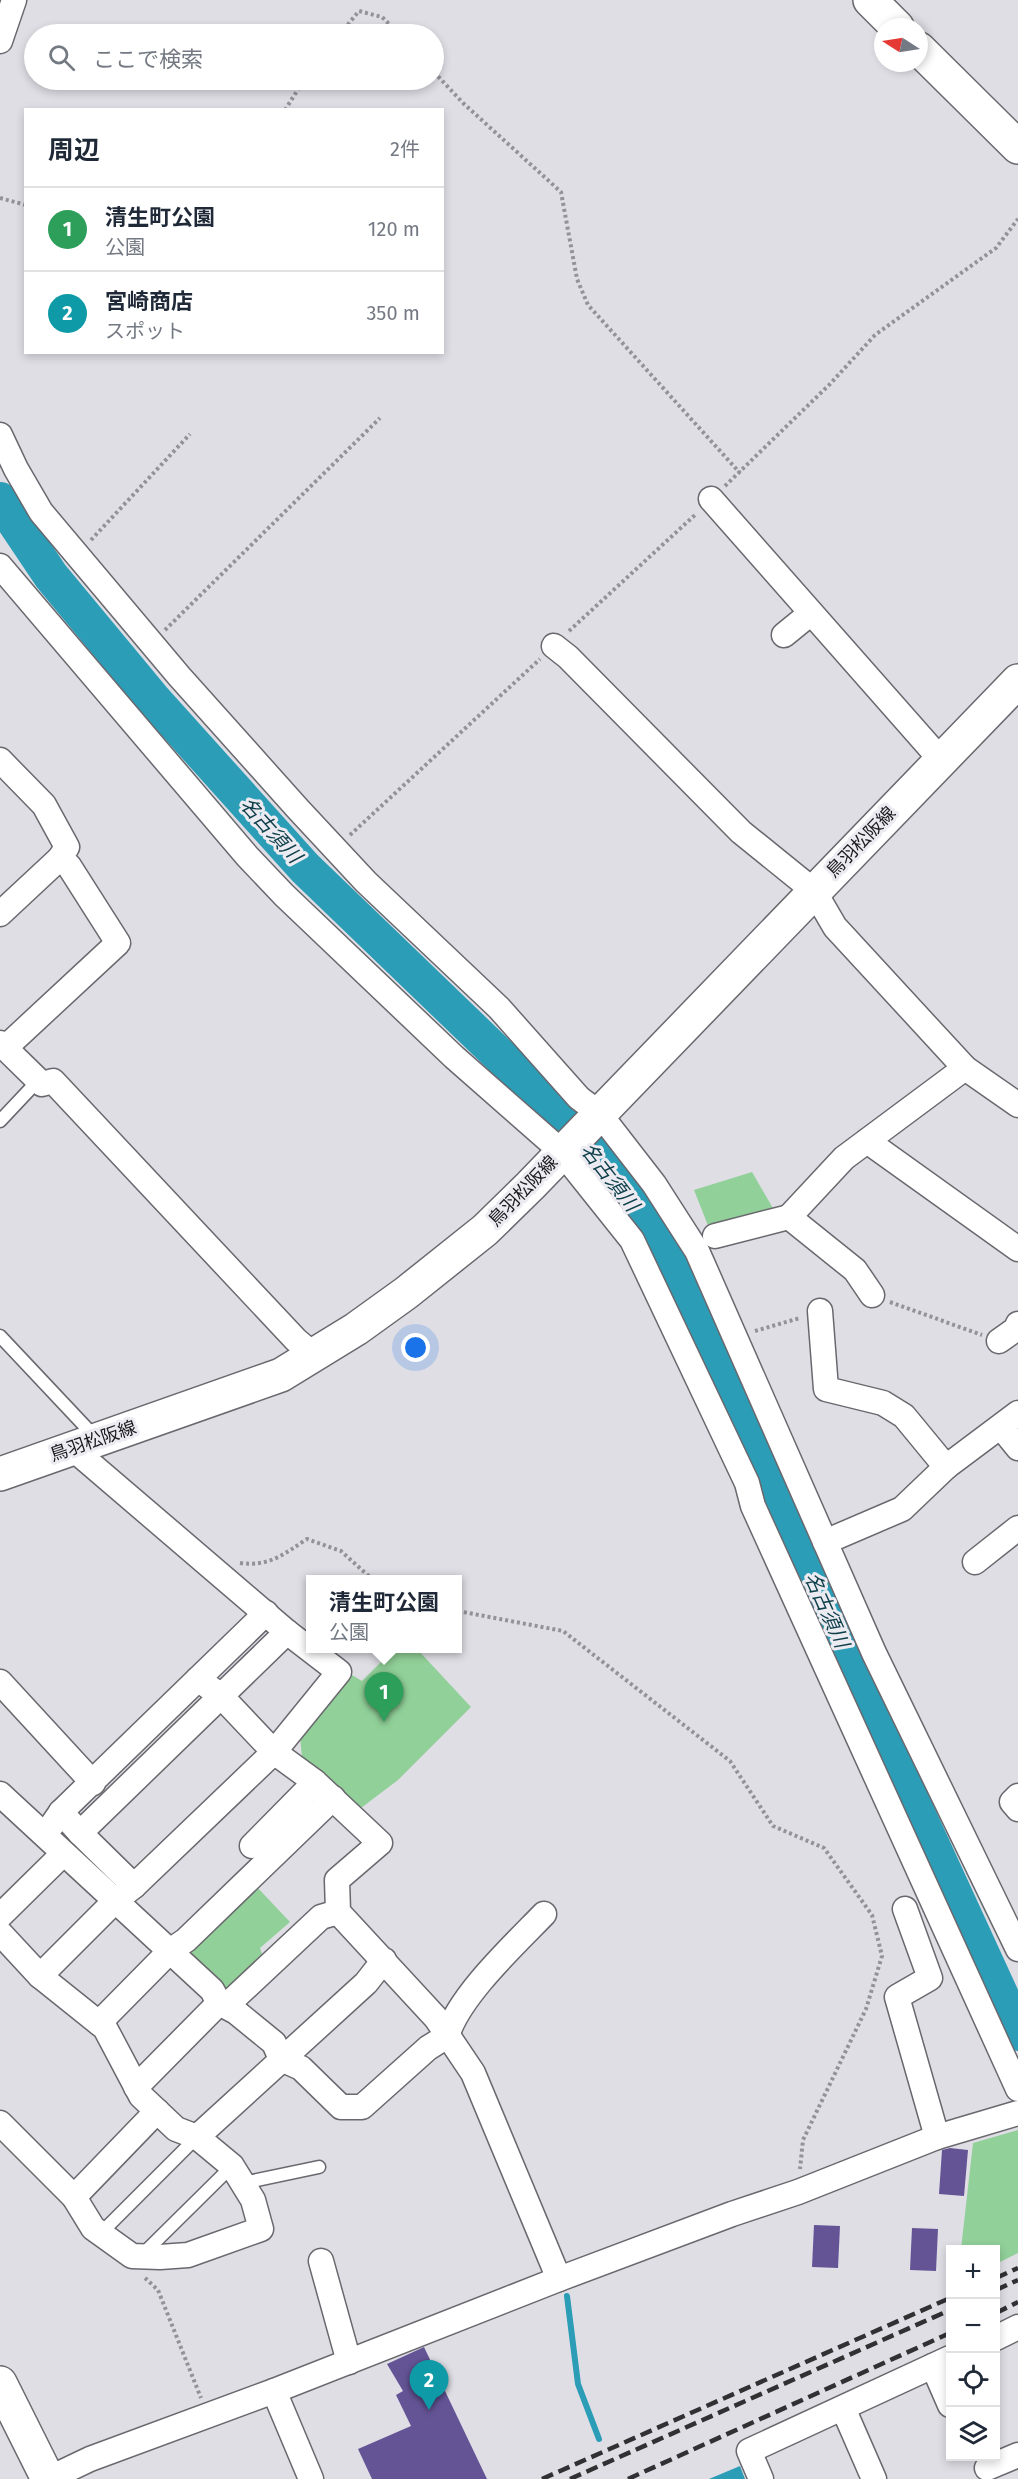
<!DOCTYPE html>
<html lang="ja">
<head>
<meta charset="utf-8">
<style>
	:root { --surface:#fff; --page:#f6f6f7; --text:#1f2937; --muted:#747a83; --line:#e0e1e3; --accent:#d93025 }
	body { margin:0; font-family:"Fira Sans","Noto Sans JP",sans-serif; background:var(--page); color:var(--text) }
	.controls { position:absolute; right:18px; bottom:18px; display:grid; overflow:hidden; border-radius:0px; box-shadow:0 3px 9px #0003 }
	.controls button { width:54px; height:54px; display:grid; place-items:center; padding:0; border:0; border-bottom:2px solid var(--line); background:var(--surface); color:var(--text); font:30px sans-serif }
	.compass { position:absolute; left:874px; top:18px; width:54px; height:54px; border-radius:50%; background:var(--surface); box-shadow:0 3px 9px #0003; rotate:282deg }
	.you { position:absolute; left:416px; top:1348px; width:21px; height:21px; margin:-15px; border:4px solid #fff; border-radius:50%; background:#1a73e8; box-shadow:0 0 0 9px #1a73e833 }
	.badge { display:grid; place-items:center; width:39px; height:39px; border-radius:50%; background:var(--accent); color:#fff; font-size:20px; font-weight:700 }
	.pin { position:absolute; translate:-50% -50px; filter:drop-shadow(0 2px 3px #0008) }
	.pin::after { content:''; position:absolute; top:32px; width:21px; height:18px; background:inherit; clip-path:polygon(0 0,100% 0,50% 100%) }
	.popup { position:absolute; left:306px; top:1575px; width:156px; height:78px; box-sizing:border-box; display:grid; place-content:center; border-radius:0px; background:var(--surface); filter:drop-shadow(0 2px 4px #0005); font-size:20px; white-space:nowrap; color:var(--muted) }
	.popup b { font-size:22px; color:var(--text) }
	.popup::after { content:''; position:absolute; left:50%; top:100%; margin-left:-12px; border:12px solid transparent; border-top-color:var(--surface) }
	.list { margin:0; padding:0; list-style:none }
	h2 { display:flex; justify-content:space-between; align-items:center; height:78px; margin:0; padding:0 24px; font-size:26px }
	h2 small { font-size:20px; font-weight:400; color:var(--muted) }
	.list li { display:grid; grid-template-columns:39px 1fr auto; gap:18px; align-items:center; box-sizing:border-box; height:84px; padding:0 24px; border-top:2px solid var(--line) }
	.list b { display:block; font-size:22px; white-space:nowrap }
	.list p { margin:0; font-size:20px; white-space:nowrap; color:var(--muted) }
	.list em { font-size:20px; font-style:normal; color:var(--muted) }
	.icon { flex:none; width:33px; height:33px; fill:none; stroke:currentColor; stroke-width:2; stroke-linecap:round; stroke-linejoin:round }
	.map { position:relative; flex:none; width:1018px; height:2479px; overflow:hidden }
	.search { position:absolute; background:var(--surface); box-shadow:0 3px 9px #0003; left:24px; top:24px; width:420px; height:66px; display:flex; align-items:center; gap:15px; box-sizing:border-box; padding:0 21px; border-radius:33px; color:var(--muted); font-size:22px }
	.panel { position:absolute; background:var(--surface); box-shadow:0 3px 9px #0003; left:24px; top:108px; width:420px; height:246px; border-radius:0px }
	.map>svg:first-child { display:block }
	.green { fill:#91d098 }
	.water { fill:#2b9db7 }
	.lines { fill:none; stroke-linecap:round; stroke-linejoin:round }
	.stream { stroke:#2b9db7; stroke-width:6 }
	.river { stroke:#2b9db7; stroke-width:36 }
	.building { fill:#645496 }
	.lane-casing { stroke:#69686e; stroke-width:15 }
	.street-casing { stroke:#69686e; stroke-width:27 }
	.primary-casing { stroke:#69686e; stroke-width:36 }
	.path { stroke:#939298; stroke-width:4; stroke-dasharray:3 3; stroke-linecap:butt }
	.lane { stroke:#fff; stroke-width:12 }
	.street { stroke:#fff; stroke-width:24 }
	.primary { stroke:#fff; stroke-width:33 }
	.rail { stroke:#313033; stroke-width:4.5; stroke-dasharray:12 6; stroke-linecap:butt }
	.labels { text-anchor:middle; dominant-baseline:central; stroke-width:6; stroke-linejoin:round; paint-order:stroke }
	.street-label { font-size:18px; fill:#1a191c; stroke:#ecebf2 }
	.water-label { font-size:20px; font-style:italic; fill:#10404b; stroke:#ecebf2 }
</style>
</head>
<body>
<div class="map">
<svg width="1018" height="2479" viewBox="0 0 1018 2479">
	<rect width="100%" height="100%" fill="#dfdee5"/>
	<g class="green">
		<path d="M752,1172L774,1210L709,1228L694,1190Z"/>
		<path d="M394,1649H417L471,1707L398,1780L361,1808L302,1757L300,1737L352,1675L362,1681Z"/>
		<path d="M255,1885L290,1922L260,1948L263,1957L225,1993L187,1958L194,1944Z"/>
		<path d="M1018,2130V2253L996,2264V2250L961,2249L973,2143Z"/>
	</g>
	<path class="water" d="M740,2466L745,2479H709Z"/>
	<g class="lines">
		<path class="stream" d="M567,2296L578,2384L599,2439"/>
		<path class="river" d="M0,500L51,576L153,699L305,868L550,1104L629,1197L657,1240L684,1293L864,1697L1018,2033"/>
	</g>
	<g class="building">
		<path d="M950,2148L968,2150L964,2196L939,2194L942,2150Z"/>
		<path d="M814,2225L840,2226L838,2268L812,2267Z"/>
		<path d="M912,2228L938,2229L936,2271L910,2270Z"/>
		<path d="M424,2347L487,2479H372L358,2449L411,2426L396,2395L403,2391L387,2364Z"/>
	</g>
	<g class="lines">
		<g class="lane-casing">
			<g id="lane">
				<path d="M0,1121L32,1087L42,1084"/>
				<path d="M0,1336L96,1438"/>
				<path d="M243,2183L319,2167"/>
				<path d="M101,2233L197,2137"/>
				<path d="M141,2256L232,2166"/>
			</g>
		</g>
		<g class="street-casing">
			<g id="street">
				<path d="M0,41L14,0"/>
				<path d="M0,435L16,469L41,512L179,676L298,809L366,882L499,1008L579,1098L599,1113L654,1184L697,1251L874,1653L1018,1949"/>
				<path d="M711,499L941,760"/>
				<path d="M0,566L247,856L284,895L454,1057L561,1151L632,1240L747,1483L753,1506L1018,2089"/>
				<path d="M784,635L811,613"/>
				<path d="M554,646L568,657L741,832L814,891L835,927L965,1068L1018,1105"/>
				<path d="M0,760L44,805L67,847L60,858L69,866L118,943L6,1047"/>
				<path d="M0,914L60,858"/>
				<path d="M0,1043L42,1084L53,1081L296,1340L314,1355"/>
				<path d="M867,1141L1018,1249"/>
				<path d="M715,1236L789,1217"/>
				<path d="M872,1295L855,1270L789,1217L844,1158L965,1068"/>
				<path d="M820,1311L826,1389L883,1403L904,1416L946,1467"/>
				<path d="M999,1341L1016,1329L1018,1324"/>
				<path d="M1001,1427L1018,1448"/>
				<path d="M72,1448L287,1632L339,1672L274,1752L315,1782L380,1843L337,1880L338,1912L436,2018L473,2073L559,2279"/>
				<path d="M825,1542L902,1509L946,1467L1018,1413"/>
				<path d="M975,1562L1018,1528"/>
				<path d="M0,1682L93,1783"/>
				<path d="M0,1794L212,1990L219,2003L236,2012L274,2043L281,2059L301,2068L341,2107H362L428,2048L447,2036C459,1996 514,1945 544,1914"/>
				<path d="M1018,1796L1012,1802L1018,1809"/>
				<path d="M61,1812L80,1833L287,1632"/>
				<path d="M52,1825L61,1812L266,1613"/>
				<path d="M80,1833L134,1886"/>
				<path d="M252,1846L315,1782"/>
				<path d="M905,1909L930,1978L897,1997L937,2137"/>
				<path d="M0,1916L63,1854"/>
				<path d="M0,1933L40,1976L105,2028L141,2096L176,2129L197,2137L232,2166L253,2200L261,2229L188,2255L160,2257L132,2256L93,2228L74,2197L0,2123"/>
				<path d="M40,1976L115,1901L134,1886L274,1752L221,1696L198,1679"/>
				<path d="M227,2005L321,1917L338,1912"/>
				<path d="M99,2023L170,1951L186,1940L333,1798"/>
				<path d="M136,2087L219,2003"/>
				<path d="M197,2137L366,1983L384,1960"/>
				<path d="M74,2197L157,2111"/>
				<path d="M321,2261L349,2362"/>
				<path d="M996,2338L1018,2327"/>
				<path d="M933,2366L950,2405"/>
				<path d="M274,2391L311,2479"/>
				<path d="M843,2408L874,2479"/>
				<path d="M987,2468L1018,2455"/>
				<path d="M48,2479L90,2459L274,2391L559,2279L732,2214L798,2192L937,2137L1018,2113"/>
				<path d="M761,2479L749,2451L950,2358"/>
			</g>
		</g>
		<g class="primary-casing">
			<g id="primary">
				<path d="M870,0L897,27"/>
				<path d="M919,49L1018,147"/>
				<path d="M0,1474L281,1375L356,1329L406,1293L485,1230L530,1186L1018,681"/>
				<path d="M0,2383L48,2479"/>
			</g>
		</g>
		<g class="path">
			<path d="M340,34L359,11L382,17L399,34"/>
			<path d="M434,72L463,103L561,192L577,279L588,305L740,473"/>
			<path d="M285,110L304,80"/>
			<path d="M0,198L26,205"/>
			<path d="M725,486L830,384L875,335L996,248L1018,219"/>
			<path d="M91,540L190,434"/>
			<path d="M165,630L380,418"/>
			<path d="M569,631L696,514"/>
			<path d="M350,835L540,659"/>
			<path d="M890,1302L982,1335"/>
			<path d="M755,1331L800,1318"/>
			<path d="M240,1563C269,1567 284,1554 307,1539L341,1551L373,1580"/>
			<path d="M458,1611L563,1631L730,1761L773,1826L824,1848L872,1915L882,1956L866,2009L803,2140L800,2169"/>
			<path d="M145,2278L158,2290L201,2398"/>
		</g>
		<use href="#lane" class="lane"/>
		<use href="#street" class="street"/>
		<use href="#primary" class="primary"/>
		<g class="rail">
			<path d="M996,2278L1018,2268"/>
			<path d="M996,2290L1018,2280"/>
			<path d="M996,2313L1018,2302"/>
			<path d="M542,2479L950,2298"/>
			<path d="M570,2479L950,2310"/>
			<path d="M628,2479L950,2333"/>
		</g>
	</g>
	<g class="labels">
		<g class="street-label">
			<text transform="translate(861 842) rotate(-46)">鳥羽松阪線</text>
			<text transform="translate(523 1191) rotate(-46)">鳥羽松阪線</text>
			<text transform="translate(93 1441) rotate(-19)">鳥羽松阪線</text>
		</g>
		<g class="water-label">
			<text transform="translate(271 830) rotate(48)">名古須川</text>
			<text transform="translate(610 1177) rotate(52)">名古須川</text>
			<text transform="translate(827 1610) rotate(66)">名古須川</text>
		</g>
	</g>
</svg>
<div class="controls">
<button>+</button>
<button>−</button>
<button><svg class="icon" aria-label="locate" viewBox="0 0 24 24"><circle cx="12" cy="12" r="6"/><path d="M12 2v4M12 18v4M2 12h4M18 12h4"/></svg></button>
<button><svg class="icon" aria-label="layers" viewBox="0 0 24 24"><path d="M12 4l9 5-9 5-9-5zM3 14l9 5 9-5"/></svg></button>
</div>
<svg class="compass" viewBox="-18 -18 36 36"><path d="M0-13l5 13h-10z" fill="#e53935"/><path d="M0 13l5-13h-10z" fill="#747a83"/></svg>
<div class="you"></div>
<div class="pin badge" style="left:384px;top:1722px;background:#2e9e5b">1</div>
<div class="popup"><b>清生町公園</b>公園</div>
<div class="pin badge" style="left:429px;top:2410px;background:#0f9aa8">2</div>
<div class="search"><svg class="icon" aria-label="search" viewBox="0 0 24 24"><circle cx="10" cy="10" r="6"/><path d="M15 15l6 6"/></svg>ここで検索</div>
<section class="panel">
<h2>周辺<small>2件</small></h2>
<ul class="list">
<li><span class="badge" style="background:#2e9e5b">1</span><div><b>清生町公園</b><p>公園</p></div><em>120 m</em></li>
<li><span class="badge" style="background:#0f9aa8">2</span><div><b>宮崎商店</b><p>スポット</p></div><em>350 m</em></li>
</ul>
</section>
</div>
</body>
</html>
